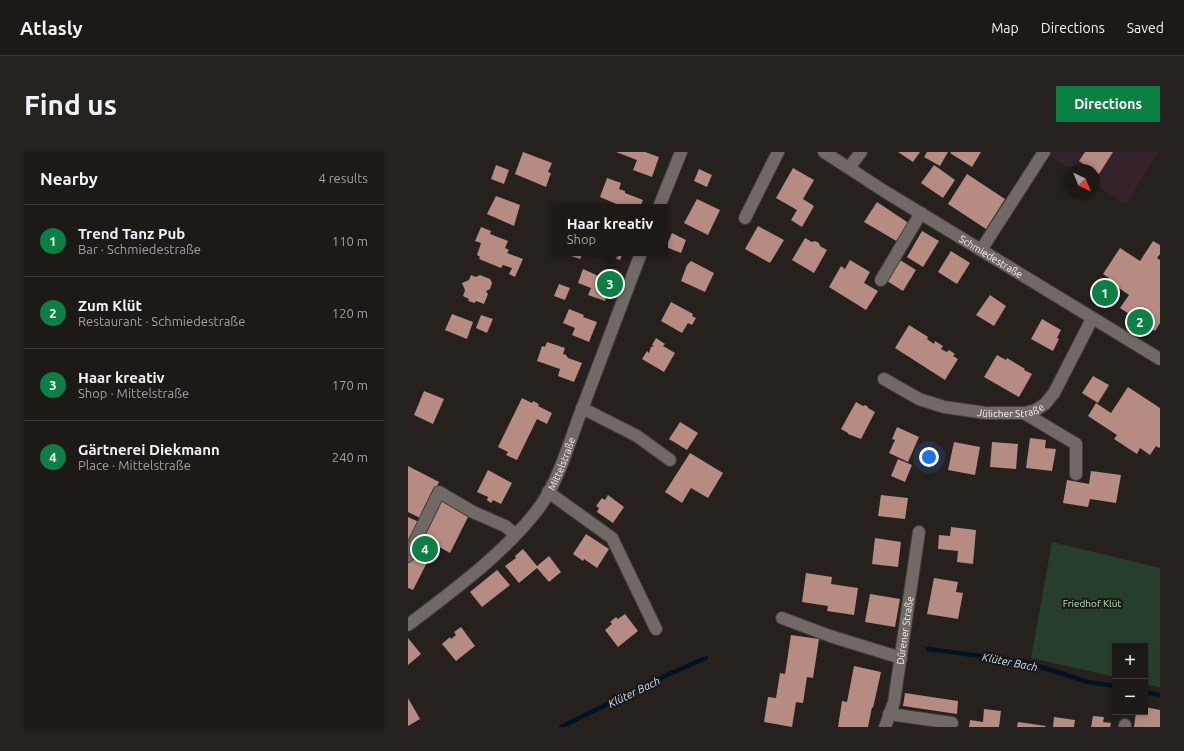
<!DOCTYPE html>
<html lang="en">
<head>
<meta charset="utf-8">
<style>
	:root { --surface:#1d1916; --page:#25221f; --text:#f1f3f6; --muted:#a0a0a1; --line:#3b3835; --accent:#0b8043 }
	body { margin:0; font-family:Ubuntu,sans-serif; background:var(--page); color:var(--text) }
	.controls { position:absolute; right:12px; bottom:12px; display:grid; overflow:hidden; border-radius:0px; box-shadow:0 2px 6px #0003 }
	.controls button { width:36px; height:36px; display:grid; place-items:center; padding:0; border:0; border-bottom:1px solid var(--line); background:var(--surface); color:var(--text); font:20px sans-serif }
	.compass { position:absolute; left:656px; top:12px; width:36px; height:36px; border-radius:50%; background:var(--surface); box-shadow:0 2px 6px #0003; rotate:137deg }
	.you { position:absolute; left:521px; top:305px; width:14px; height:14px; margin:-10px; border:3px solid #fff; border-radius:50%; background:#1a73e8; box-shadow:0 0 0 6px #1a73e833 }
	.badge { display:grid; place-items:center; width:26px; height:26px; border-radius:50%; background:var(--accent); color:#fff; font-size:13px; font-weight:700 }
	.pin { position:absolute; translate:-50% -50%; border:2px solid #fff; box-shadow:0 1px 4px #0006 }
	.popup { position:absolute; left:144px; top:52px; width:116px; height:52px; box-sizing:border-box; display:grid; place-content:center; border-radius:0px; background:var(--surface); filter:drop-shadow(0 1px 3px #0005); font-size:13px; white-space:nowrap; color:var(--muted) }
	.popup b { font-size:15px; color:var(--text) }
	.popup::after { content:''; position:absolute; left:50%; top:100%; margin-left:-8px; border:8px solid transparent; border-top-color:var(--surface) }
	.list { margin:0; padding:0; list-style:none }
	h2 { display:flex; justify-content:space-between; align-items:center; height:52px; margin:0; padding:0 16px; font-size:17px }
	h2 small { font-size:13px; font-weight:400; color:var(--muted) }
	.list li { display:grid; grid-template-columns:26px 1fr auto; gap:12px; align-items:center; box-sizing:border-box; height:72px; padding:0 16px; border-top:1px solid var(--line) }
	.list b { display:block; font-size:15px; white-space:nowrap }
	.list p { margin:0; font-size:13px; white-space:nowrap; color:var(--muted) }
	.list em { font-size:13px; font-style:normal; color:var(--muted) }
	.map { position:relative; flex:none; width:752px; height:575px; overflow:hidden; border-radius:0px }
	header { display:flex; align-items:center; gap:24px; box-sizing:border-box; height:56px; padding:0 20px; background:var(--surface); border-bottom:1px solid var(--line) }
	header strong { font-size:19px }
	nav { display:flex; gap:22px; margin-inline-start:auto; font-size:14px }
	.intro { display:flex; align-items:center; justify-content:space-between; box-sizing:border-box; height:96px; padding:0 24px }
	h1 { margin:0; font-size:28px }
	.button { padding:10px 18px; border-radius:0px; background:var(--accent); color:#fff; font-size:14px; font-weight:700 }
	main { display:flex; gap:24px; padding:0 24px }
	aside { flex:1; background:var(--surface); border-radius:0px; box-shadow:0 2px 6px #0003 }
	.map>svg:first-child { display:block }
	.education { fill:#35232b }
	.green { fill:#263f2c }
	.lines { fill:none; stroke-linecap:round; stroke-linejoin:round }
	.stream { stroke:#001321; stroke-width:4.5 }
	.building { fill:#b68b82 }
	.minor-casing { stroke:#433d3a; stroke-width:14 }
	.minor { stroke:#716965; stroke-width:12 }
	.labels { text-anchor:middle; dominant-baseline:central; stroke-width:4; stroke-linejoin:round; paint-order:stroke }
	.street-label { font-size:10px; fill:#f8f3f1; stroke:#1d1714 }
	.park-label { font-size:10px; fill:#afe7bb; stroke:#1d1714 }
	.water-label { font-size:11px; font-style:italic; fill:#bee3fa; stroke:#1d1714 }
</style>
</head>
<body>
<header>
<strong>Atlasly</strong>
<nav><a>Map</a><a>Directions</a><a>Saved</a></nav>
</header>
<div class="intro"><h1>Find us</h1><a class="button">Directions</a></div>
<main>
<aside>
<h2>Nearby<small>4 results</small></h2>
<ul class="list">
<li><span class="badge">1</span><div><b>Trend Tanz Pub</b><p>Bar · Schmiedestraße</p></div><em>110 m</em></li>
<li><span class="badge">2</span><div><b>Zum Klüt</b><p>Restaurant · Schmiedestraße</p></div><em>120 m</em></li>
<li><span class="badge">3</span><div><b>Haar kreativ</b><p>Shop · Mittelstraße</p></div><em>170 m</em></li>
<li><span class="badge">4</span><div><b>Gärtnerei Diekmann</b><p>Place · Mittelstraße</p></div><em>240 m</em></li>
</ul>
</aside>
<div class="map">
<svg width="752" height="575" viewBox="0 0 752 575">
	<rect width="100%" height="100%" fill="#27211d"/>
	<path class="education" d="M643,0H750L718,52L686,32V18H664L641,4Z"/>
	<path class="green" d="M644,390L752,416V535L737,532V494H707V525L623,506Z"/>
	<g class="lines">
		<g class="stream">
			<path d="M520,497L617,510L680,530L707,534"/>
			<path d="M737,540L752,543"/>
			<path d="M153,575L250,527L298,506"/>
		</g>
	</g>
	<g class="building">
		<path d="M115,0L144,11L140,20L143,21L138,35L107,22Z"/>
		<path d="M208,0H237L251,5L244,25L225,18L229,8Z"/>
		<path d="M490,0H512L505,10Z"/>
		<path d="M519,0H540L532,14L516,5Z"/>
		<path d="M543,0H573L564,15L542,1Z"/>
		<path d="M677,0H705L691,22L671,9Z"/>
		<path d="M88,13L101,18L96,32L83,27Z"/>
		<path d="M526,13L547,28L535,46L513,31Z"/>
		<path d="M385,16L406,28L395,47L406,54L394,75L383,68L389,58L368,46Z"/>
		<path d="M291,17L304,23L299,35L286,29Z"/>
		<path d="M559,22L597,47L578,77L540,52Z"/>
		<path d="M199,26L213,31L211,37L217,39V41L235,48L232,55H213V54L192,45Z"/>
		<path d="M88,44L112,53L106,74L79,62Z"/>
		<path d="M289,47L312,58L300,83L276,71Z"/>
		<path d="M469,50L502,72L490,90L456,70Z"/>
		<path d="M350,74L376,88L362,111L337,97Z"/>
		<path d="M73,75L83,79L82,82L100,89L97,96L101,98L99,101L115,107L107,125L101,122L104,116L95,113L93,116L71,107L72,105L69,103L73,91L67,89Z"/>
		<path d="M514,79L531,89L515,115L499,105Z"/>
		<path d="M264,81L278,88L273,101L258,95Z"/>
		<path d="M397,86L404,90L407,89L411,91L412,94L419,98L406,121L384,108Z"/>
		<path d="M745,89L752,93V102L749,106L752,108V171L747,179L712,156L721,143L708,134L701,144L692,138L701,126L695,122L712,96L732,109Z"/>
		<path d="M543,99L562,111L549,132L530,120Z"/>
		<path d="M161,101H175L172,107L160,103Z"/>
		<path d="M194,101H215L212,108Z"/>
		<path d="M442,108L462,120L456,131L470,139L458,158L421,135L433,114L437,117Z"/>
		<path d="M492,108L508,118L495,139L479,129Z"/>
		<path d="M283,109L306,121L297,140L273,129L279,113Z"/>
		<path d="M175,117L204,130L197,149L180,143L183,136L170,131Z"/>
		<path d="M63,123L68,125L72,123L82,127L84,131L82,137L78,139L80,142L76,152L68,149L67,151L60,149L61,147L55,144L57,138L54,131L61,128Z"/>
		<path d="M151,132L162,136L157,148L146,144Z"/>
		<path d="M582,143L598,154L586,174L568,163Z"/>
		<path d="M263,150L285,162L284,164L288,166L284,173L280,171L274,181L253,169Z"/>
		<path d="M161,157L176,163L175,165L189,170L181,190L164,183L167,176L155,171Z"/>
		<path d="M44,162L65,170L59,187L37,178Z"/>
		<path d="M73,163L85,167L79,181L68,176Z"/>
		<path d="M634,167L653,178L649,186L651,187L645,199L623,187Z"/>
		<path d="M501,173L520,185L519,187L526,192L527,189L535,194L533,197L539,200L541,198L547,202L545,204L550,207L537,228L487,196Z"/>
		<path d="M248,186L257,192L255,194L267,201L256,220L234,207L239,199L241,201L243,195L246,194L244,193Z"/>
		<path d="M139,190L157,196L155,202L158,203L160,206L174,211L166,230L150,224L152,217L129,209L134,194L137,195Z"/>
		<path d="M589,203L598,208L599,206L617,217L616,218L624,222L611,245L576,225Z"/>
		<path d="M685,224L701,233L690,251L674,241Z"/>
		<path d="M720,235L752,256V295L751,296L748,294L742,303L732,296L729,302L706,287L709,283L680,264L688,251L703,261Z"/>
		<path d="M16,239L36,247L25,272L6,263Z"/>
		<path d="M114,246L124,251L125,249L131,252L130,254L144,261L139,272L129,267L109,308L98,303L100,300L90,295Z"/>
		<path d="M448,250L455,254L457,253L460,255V256L467,260L453,287L440,282V281L433,277Z"/>
		<path d="M272,270L290,281L279,298L261,287Z"/>
		<path d="M489,275L511,285L500,310L481,301L487,288L484,287Z"/>
		<path d="M622,286L638,288L637,296L648,297L644,319L618,316Z"/>
		<path d="M546,290L572,295L567,323L540,318Z"/>
		<path d="M584,290L610,292L608,317L582,315Z"/>
		<path d="M282,301L315,321L300,346L283,336L274,351L257,340Z"/>
		<path d="M490,307L504,313L497,330L483,324Z"/>
		<path d="M0,314L31,330L14,367L0,360Z"/>
		<path d="M80,318L104,331L93,352L85,348L83,351L79,348L80,345L69,340Z"/>
		<path d="M683,319L713,323L708,351L682,347L680,355L655,351L659,328L681,332Z"/>
		<path d="M200,343L216,355L205,371L189,360L191,356L188,354L194,346L197,348Z"/>
		<path d="M473,343L500,346L497,367L470,364Z"/>
		<path d="M33,349L61,363L42,401L28,393L5,438L0,436V412Z"/>
		<path d="M0,365L11,370L0,394Z"/>
		<path d="M543,375L568,378L565,412L549,410L550,399L530,397L531,383L542,384Z"/>
		<path d="M178,382L201,397L189,416L176,407L175,409L165,402Z"/>
		<path d="M467,386L493,390L490,415L464,412Z"/>
		<path d="M115,397L129,414L141,404L153,420L141,430L129,416L111,431L97,414L108,406L107,404Z"/>
		<path d="M89,418L102,433L74,455L62,440Z"/>
		<path d="M398,421L424,425L423,432L450,436L446,463L419,459L420,454L394,450Z"/>
		<path d="M526,426L550,430L548,440L555,441L550,467L519,462Z"/>
		<path d="M462,442L492,447L487,475L457,470Z"/>
		<path d="M217,462L230,479L210,495L197,478L204,472L202,470L208,465L210,467Z"/>
		<path d="M53,475L67,494L48,509L34,492L42,485L43,487L48,483L46,480Z"/>
		<path d="M383,483L411,487L405,526L399,525L395,551L388,550L384,575L356,570L360,545L368,546L372,521L377,522Z"/>
		<path d="M0,486L13,502L0,513Z"/>
		<path d="M446,514L473,520L465,556L464,555L460,575H430L434,549L439,550Z"/>
		<path d="M497,541L550,549L549,562L495,554Z"/>
		<path d="M0,546L12,567L0,574Z"/>
		<path d="M737,555L752,558V575H726L728,560H737Z"/>
		<path d="M576,557L593,559L591,575H561L562,568L575,570Z"/>
		<path d="M685,564L696,565L695,570L703,571L702,575H683Z"/>
		<path d="M646,565L667,568L666,575H645Z"/>
		<path d="M610,570L638,574L637,575H609Z"/>
	</g>
	<g class="lines">
		<g class="minor-casing">
			<g id="minor">
				<path id="s1" d="M416,0L476,39L752,207"/>
				<path d="M441,16L453,0"/>
				<path d="M251,55L273,0"/>
				<path d="M337,66L370,0"/>
				<path d="M573,98L636,0"/>
				<path d="M473,128L513,61"/>
				<path id="s2" d="M476,227L511,247L536,255L578,261H616L628,258L637,252L646,241L684,167"/>
				<path d="M174,256L229,284L262,308"/>
				<path d="M616,261L668,292V322"/>
				<path d="M140,340L204,386L248,477"/>
				<path d="M0,404L31,340L65,360L97,374L107,382"/>
				<path d="M374,466L422,484L493,506"/>
				<path id="s3" d="M0,473C43,440 93,404 127,361C150,333 161,290 174,257C194,205 213,153 233,101"/>
				<path d="M481,562L544,571"/>
				<path id="s4" d="M477,575L486,550L511,380"/>
				<path d="M717,575V573"/>
			</g>
		</g>
		<use href="#minor" class="minor"/>
	</g>
	<g class="labels">
		<g class="street-label">
			<text stroke="none"><textPath href="#s1" startOffset="197">Schmiedestraße</textPath></text>
			<text stroke="none"><textPath href="#s2" startOffset="134">Jülicher Straße</textPath></text>
			<text stroke="none"><textPath href="#s3" startOffset="226">Mittelstraße</textPath></text>
			<text stroke="none"><textPath href="#s4" startOffset="99">Dürener Straße</textPath></text>
		</g>
		<g class="park-label">
			<text x="684" y="451">Friedhof Klüt</text>
		</g>
		<g class="water-label">
			<text transform="translate(602 510) rotate(11)">Klüter Bach</text>
			<text transform="translate(226 540) rotate(-26)">Klüter Bach</text>
		</g>
	</g>
</svg>
<div class="controls">
<button>+</button>
<button>−</button>
</div>
<svg class="compass" viewBox="-18 -18 36 36"><path d="M0-13l5 13h-10z" fill="#e53935"/><path d="M0 13l5-13h-10z" fill="#a0a0a1"/></svg>
<div class="you"></div>
<div class="pin badge" style="left:697px;top:141px">1</div>
<div class="pin badge" style="left:732px;top:170px">2</div>
<div class="pin badge" style="left:202px;top:132px">3</div>
<div class="popup"><b>Haar kreativ</b>Shop</div>
<div class="pin badge" style="left:17px;top:397px">4</div>
</div>
</main>
</body>
</html>
